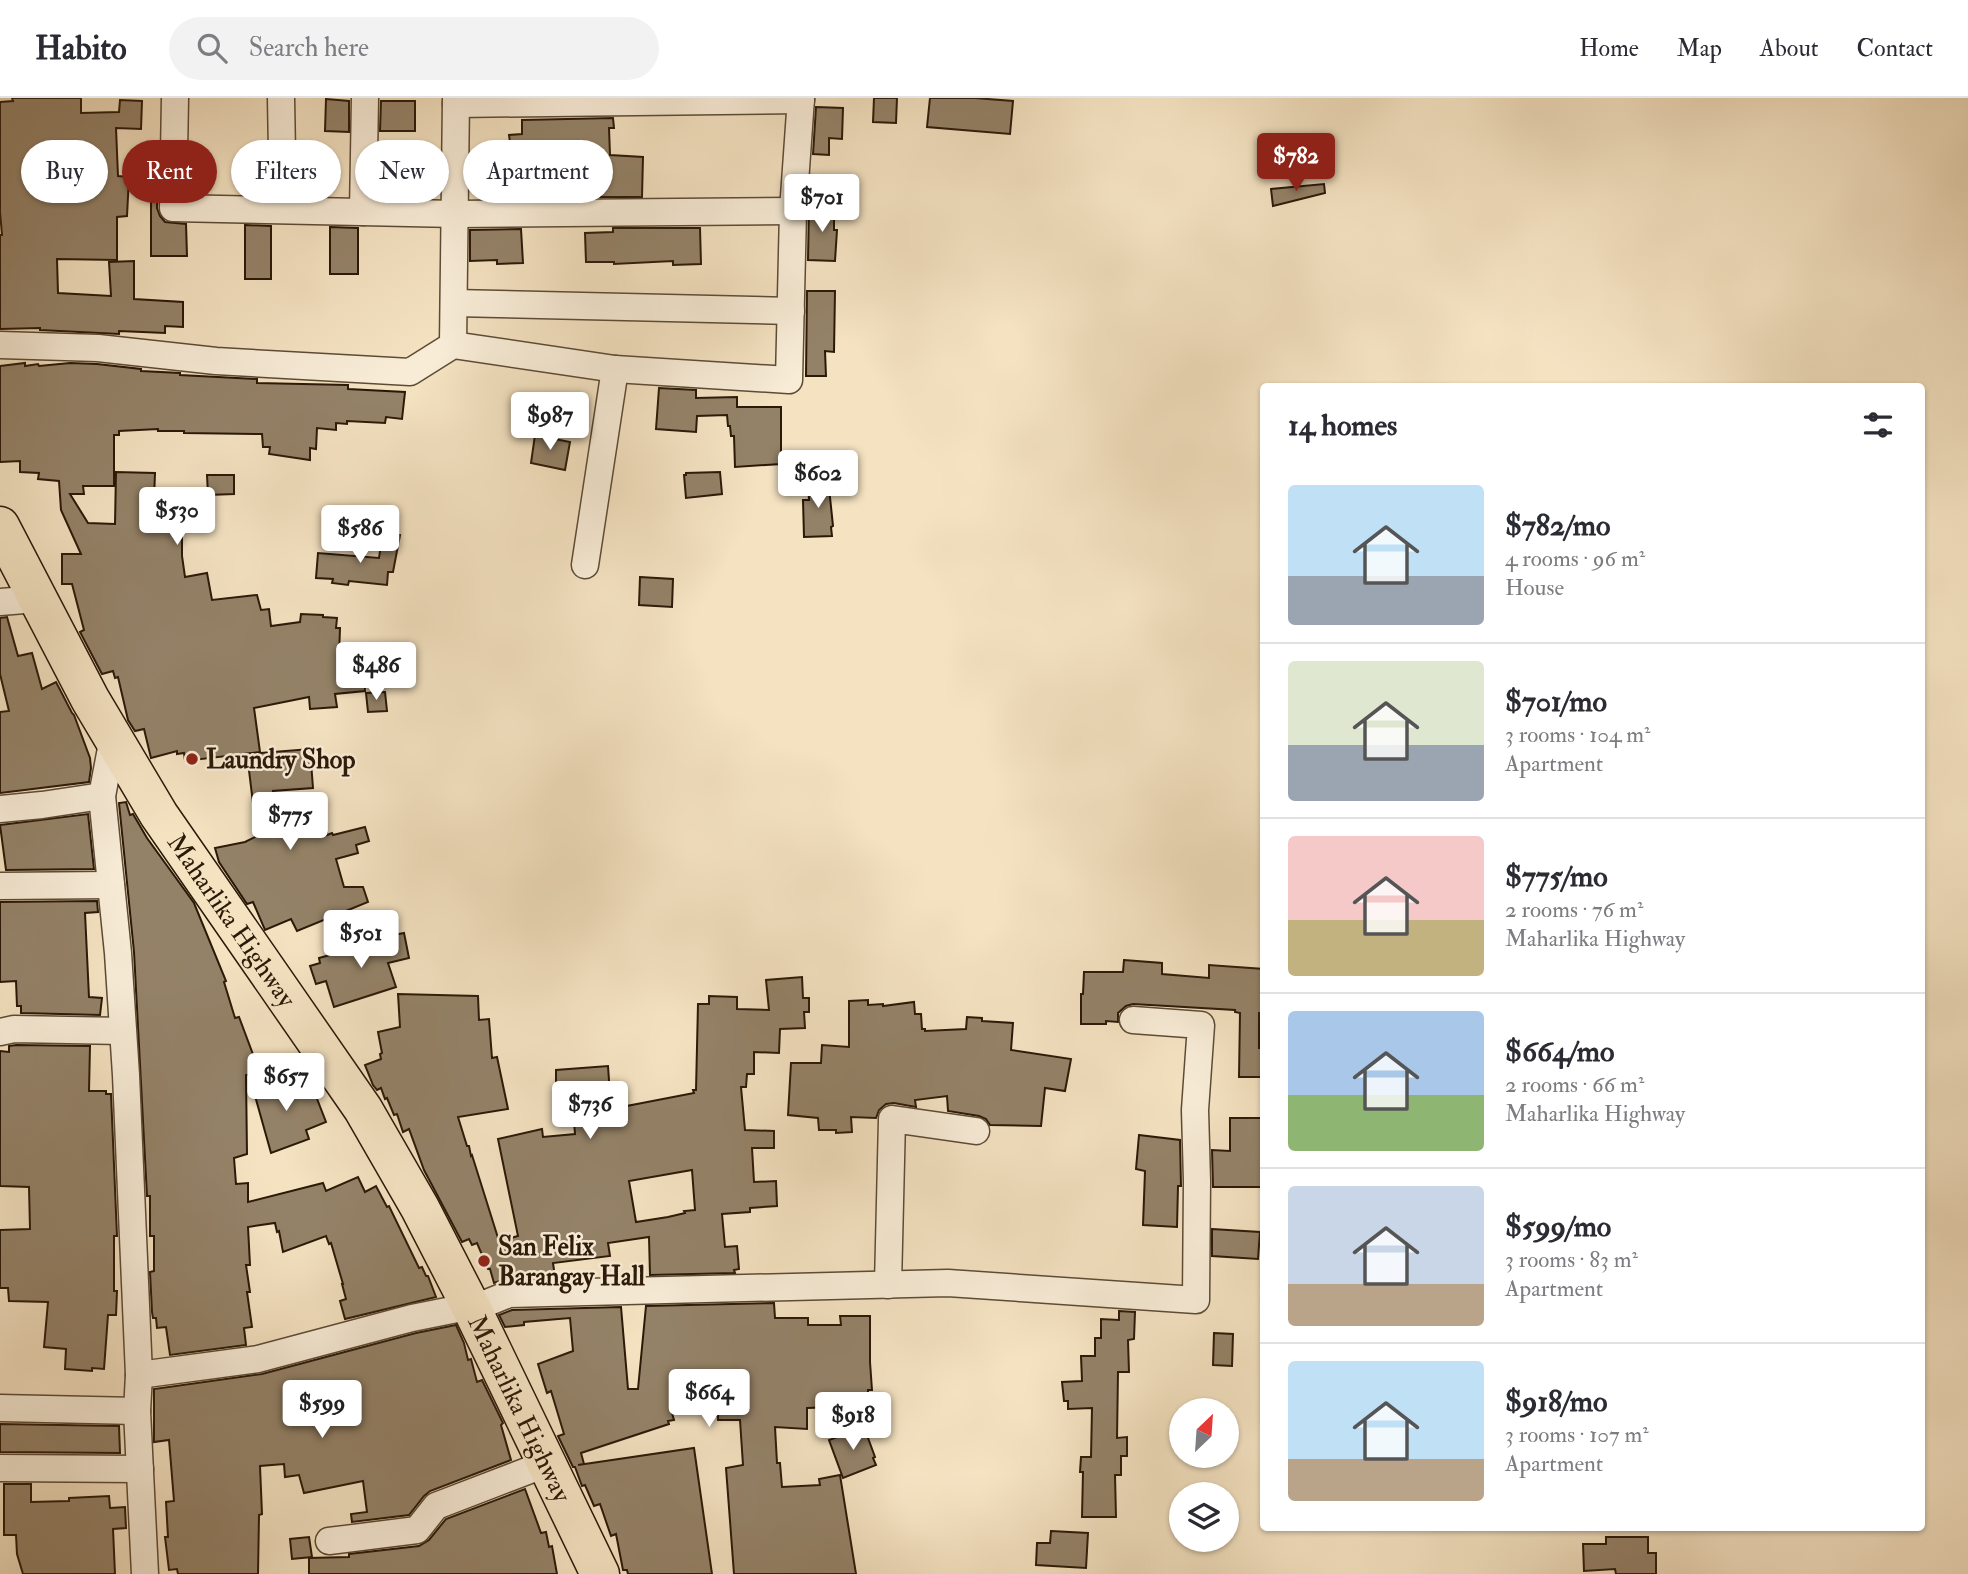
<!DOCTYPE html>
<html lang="en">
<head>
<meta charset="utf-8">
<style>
	:root { --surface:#fff; --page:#f2f2f3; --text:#2b2b33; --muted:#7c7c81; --line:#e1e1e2; --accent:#8f2418 }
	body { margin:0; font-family:"IM FELL Double Pica",serif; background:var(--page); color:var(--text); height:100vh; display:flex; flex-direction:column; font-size:26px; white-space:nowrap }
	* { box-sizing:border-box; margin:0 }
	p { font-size:23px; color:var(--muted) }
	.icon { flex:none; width:38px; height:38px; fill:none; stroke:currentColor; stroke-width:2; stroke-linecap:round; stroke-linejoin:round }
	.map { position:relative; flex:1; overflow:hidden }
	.sheet { position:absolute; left:1260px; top:285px; width:665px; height:1148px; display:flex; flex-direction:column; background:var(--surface); border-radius:7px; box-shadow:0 2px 5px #0004 }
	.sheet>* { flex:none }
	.guide { position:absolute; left:21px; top:42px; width:665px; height:63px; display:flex; gap:14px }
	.needle { width:46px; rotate:25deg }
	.tools { position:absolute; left:1169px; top:1300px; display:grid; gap:14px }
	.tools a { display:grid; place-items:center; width:70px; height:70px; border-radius:50%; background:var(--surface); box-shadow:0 2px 5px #0004; font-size:35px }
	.price { position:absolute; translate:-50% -60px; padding:0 16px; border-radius:7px; background:#fff; color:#222; font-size:23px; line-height:46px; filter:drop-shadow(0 2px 4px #0008) }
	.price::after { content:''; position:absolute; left:50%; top:42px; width:21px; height:16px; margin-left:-10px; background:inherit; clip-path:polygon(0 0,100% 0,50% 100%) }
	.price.selected { background:var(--accent); color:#fff }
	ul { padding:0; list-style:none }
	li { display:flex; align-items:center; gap:21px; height:175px; padding:0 28px }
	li+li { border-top:2px solid var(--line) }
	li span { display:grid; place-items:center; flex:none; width:196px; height:140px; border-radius:7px; color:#555 }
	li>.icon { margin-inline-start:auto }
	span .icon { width:84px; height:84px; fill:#fffc; stroke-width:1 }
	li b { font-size:30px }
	h2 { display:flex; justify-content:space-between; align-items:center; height:84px; padding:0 28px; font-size:30px }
	.tag { padding:0 24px; border-radius:32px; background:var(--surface); box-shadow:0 2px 5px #0004; font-size:24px; line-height:63px }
	.tag.selected { background:var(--accent); color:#fff }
	header { display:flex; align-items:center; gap:42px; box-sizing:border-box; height:98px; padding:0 35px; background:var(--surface); border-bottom:2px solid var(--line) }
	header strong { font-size:33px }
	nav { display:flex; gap:38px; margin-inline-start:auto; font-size:24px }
	.search { width:490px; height:63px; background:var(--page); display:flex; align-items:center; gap:18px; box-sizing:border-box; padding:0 24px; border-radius:38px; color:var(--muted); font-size:26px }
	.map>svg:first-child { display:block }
	.building { fill:#948268; stroke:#2b1908; stroke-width:2; fill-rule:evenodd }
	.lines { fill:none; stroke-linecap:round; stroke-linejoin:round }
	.minor-casing { stroke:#5d4b36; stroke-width:29 }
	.highway-casing { stroke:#2b1908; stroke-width:41 }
	.minor { stroke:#f8ecd7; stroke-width:26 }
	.highway { stroke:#f4e2c1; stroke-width:38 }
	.poi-dot { fill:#8f2418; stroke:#f8ecd7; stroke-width:2.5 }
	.labels { text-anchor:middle; stroke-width:5; stroke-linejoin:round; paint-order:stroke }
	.poi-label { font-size:26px; font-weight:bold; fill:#2b1908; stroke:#f8ecd7; text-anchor:start }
	.street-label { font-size:26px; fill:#2b1908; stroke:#f8ecd7 }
</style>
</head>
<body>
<header>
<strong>Habito</strong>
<div class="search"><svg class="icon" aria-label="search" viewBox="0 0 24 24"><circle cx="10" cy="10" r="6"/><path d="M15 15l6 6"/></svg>Search here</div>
<nav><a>Home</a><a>Map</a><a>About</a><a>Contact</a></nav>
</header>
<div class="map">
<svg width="1968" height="1476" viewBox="0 0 1968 1476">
	<rect width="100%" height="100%" fill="#f4e2c1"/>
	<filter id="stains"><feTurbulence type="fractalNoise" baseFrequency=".00286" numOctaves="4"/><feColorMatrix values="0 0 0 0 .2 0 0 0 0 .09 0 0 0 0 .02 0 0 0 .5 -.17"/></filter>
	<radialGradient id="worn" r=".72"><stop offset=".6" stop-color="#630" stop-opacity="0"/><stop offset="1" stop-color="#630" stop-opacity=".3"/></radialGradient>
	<g class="building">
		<path d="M12 0H81V15L119 14 120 2 142 3 141 31 116 30 118 78 129 79 127 118 117 119V162L57 161 58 195 111 198 109 164 134 163V201L183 204V229L165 228V235L119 233V236L40 232V230L0 231V137H2L0 114V4L13 3Z"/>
		<path d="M874 0H897L896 25 873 24Z"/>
		<path d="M930 0H975L1013 3 1010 36 927 29Z"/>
		<path d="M326 1 349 3V34L325 33Z"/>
		<path d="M381 3H415V33H380Z"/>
		<path d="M816 9 843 10 842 41 829 40V57L813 56Z"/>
		<path d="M613 20 614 30H609L610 57 643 59 642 99H584V60H555V53L511 52 509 37 522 36V22Z"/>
		<rect x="495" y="62" width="29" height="38"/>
		<path d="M151 80H158L157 110 160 118 165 124 186 126 187 158H151Z"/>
		<path d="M1324 86 1325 95 1273 108 1271 91Z"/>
		<path d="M809 109H834V132H837L835 163 808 162Z"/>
		<path d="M245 127 271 128V181H245Z"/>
		<path d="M330 129 358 130V176H330Z"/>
		<path d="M613 130H700L701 166 673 167V163L614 166V164H586L585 135 613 134Z"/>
		<path d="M521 131 523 165 497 166V162L470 163V132Z"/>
		<path d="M807 193H835L834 254 825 253 826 278H806Z"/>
		<path d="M25 265V268L38 266 39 268 70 265 97 266 141 271V273L180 275V277L257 281V285L348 287V291L405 294 402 321 386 319 385 325 347 323V326L336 325V332L317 330 316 351 310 350V362L269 356 270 349H263L262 336 184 335V333H158V331L119 333V337H114V388H83L84 396H70L88 425 115 426 116 374 155 375 154 401H165L166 431H182V458L185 479 207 475 212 502 257 497 261 512 269 511 271 528 300 524 301 516 323 517V519L337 520 336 530H340L339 559 357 558 358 571 364 570 365 593 335 596 337 609 310 611 309 599 254 610 260 654 185 663 184 655 177 656V653L151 660 144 631 135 633 128 622 118 579 115 580 113 573 102 576 80 534 84 532 72 486H62V456H81L61 412 59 383 38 381 39 375 20 374V363L0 364V268Z"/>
		<path d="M659 290 696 292V300L737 299V309H781V366L735 369 734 338H731L730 328H728L727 317 697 318 696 334 656 331Z"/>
		<path d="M535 337 570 344 565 372 531 365Z"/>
		<path d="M720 374 722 396 686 400 684 377H686V375Z"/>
		<path d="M207 377H234V396L208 397Z"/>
		<path d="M828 380 833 428 831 429 832 438 804 439 803 402H809L808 381Z"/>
		<path d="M383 434 400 437 393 474H388L387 487 349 483 348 487 332 485 333 481 316 480 318 455 379 460Z"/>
		<path d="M640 479 673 481 672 509 639 507Z"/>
		<path d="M7 519 18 558 32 555 42 591 56 584 72 615 74 617 90 660 91 670 89 684 0 695V614L9 613 0 576V520Z"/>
		<path d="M385 594 387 613 368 614 366 595Z"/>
		<path d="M310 651 313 690 273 693 278 732 325 724 327 737 332 735 333 737 365 729 369 743 356 747 358 755 336 761 344 789H363L368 804 297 833 291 821 265 832 253 804 247 806 219 764 215 750 245 744 257 738 247 656Z"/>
		<path d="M126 704 130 717 133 716 147 740 194 805 226 883 224 884 235 920 239 919 260 975 246 977 247 1056 234 1060 236 1086 248 1085V1104L323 1085 326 1093 358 1079 365 1094 376 1088 387 1109 389 1108 419 1170 422 1169 426 1178H428L436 1199 345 1221 340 1203 346 1201 342 1186H343L331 1145 329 1146 326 1138 283 1154 279 1133 277 1134 275 1125 248 1129 250 1167H246L250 1194H247L252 1229 244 1230 246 1247 170 1257 166 1229 157 1230 156 1220H153L152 1214 150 1174 154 1173V1138H150V1098H147L134 854 119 705Z"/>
		<path d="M88 716 94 771 6 772 0 727Z"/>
		<path d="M97 803 98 814 85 815 89 899 102 900 100 917 21 915V908H17L16 883 0 884V804Z"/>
		<path d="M404 835 409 860 388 865 396 889 334 909 326 883 316 886 310 868 320 865 319 860 385 842 384 839Z"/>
		<path d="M1124 862 1162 865V876L1209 880V867L1264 871V914L1259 915V950H1264V979H1239L1240 915 1235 914V912L1133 906 1126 908 1118 915V924L1106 923V926H1081V896H1083L1084 874H1123Z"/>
		<path d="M802 879 803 900H809V914H804L805 930 780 931 779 955 754 954V976H747L746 989H741L745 1032 774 1033V1050H752L754 1084 776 1083 777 1108 750 1110V1114L722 1116 725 1149 737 1148 739 1171 734 1172 735 1175 650 1177 649 1139 608 1145 610 1158 553 1165 555 1179 509 1180 494 1185 490 1171H488L477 1145 472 1147 469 1141 462 1144 424 1072 409 1031 403 1034 397 1016 394 1017 387 1000 385 1001 381 990 377 992 373 987 365 967 381 961 380 956 382 955 378 934 400 929 398 896 478 898 479 922 489 921 492 960 497 959 508 1011 458 1019 467 1048H469L471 1058 472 1057 499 1143 518 1138 498 1041 542 1031 543 1039 575 1036 574 1024 580 1022 576 1000 556 1004V972L608 968 611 1011 694 995 693 992H696L698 906H709V898L737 899V911L769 912 766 882ZM692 1072 695 1112 684 1113 685 1115 668 1119 636 1124 629 1083Z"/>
		<path d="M868 902V907L883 906V908L914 904 915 916H921L922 931H925V933L966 931 967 919 982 920V923L1013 925 1011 952 1071 961 1065 993 1045 990 1041 1028 990 1027 986 1021 979 1018 948 1013 947 998 915 1002 916 1009 894 1005 886 1006 879 1012 876 1020 851 1019 852 1034 836 1035V1032H819L818 1020 788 1017 791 965H821L822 947 849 949V903Z"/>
		<path d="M16 947 90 948 89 993H106V996H111L117 1138H114V1193H117L116 1217H108L104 1271 92 1270V1273L65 1271 66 1251 44 1249 48 1204 9 1203 8 1190H0V1132L30 1131 29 1089 0 1088V953L9 954V948Z"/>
		<path d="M268 973 277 999 312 988 326 1024 306 1032 309 1041 271 1055 250 980Z"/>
		<path d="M1230 1020H1264V1089H1213L1212 1052 1230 1053Z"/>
		<path d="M1139 1037 1180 1042 1181 1088H1178L1177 1129 1143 1127 1145 1073 1136 1071Z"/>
		<path d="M1212 1131 1260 1134 1258 1161 1212 1158Z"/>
		<path d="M774 1205 775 1220H808V1227H841L840 1218H870V1264L872 1292H868V1308L807 1310V1331L775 1329 777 1365H780L782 1389 820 1387 819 1381 840 1377 856 1476H734L726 1370 743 1367 740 1322H718V1318L708 1317 709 1311 670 1308 674 1322 668 1323 669 1326 581 1355 584 1366 578 1367 694 1350 712 1476H628L627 1472H623L616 1436 611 1438 600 1406 594 1408 585 1387 582 1388 575 1369H573L558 1338 564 1336 551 1293 547 1295 538 1266 573 1253 570 1220 524 1224V1227L505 1229 499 1217 512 1212 621 1209 628 1291H638L646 1208Z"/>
		<path d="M1119 1213 1135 1214 1134 1241 1128 1242 1129 1274H1118L1117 1340 1127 1339V1358H1121V1377H1115L1116 1419H1082L1083 1374H1080L1081 1359H1091L1092 1310 1068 1311V1303H1064L1062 1284 1082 1283 1081 1258H1095V1240H1101V1221L1119 1222Z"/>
		<path d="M456 1227 464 1245 468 1262 471 1261 477 1284 482 1282 503 1325 501 1327 511 1362 430 1393 424 1398 409 1417 352 1424 351 1416 367 1414 363 1383 304 1395 299 1377 285 1379 284 1366 260 1368 262 1416 259 1417 258 1476H178L177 1471 169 1472 165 1439H168L166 1404 174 1403 169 1342 154 1344V1291L262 1276 416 1235Z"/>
		<path d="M1214 1235 1233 1236 1232 1268 1213 1267Z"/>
		<path d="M0 1326 119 1328 120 1355 0 1354Z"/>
		<path d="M864 1329 875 1359 873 1360 876 1367 843 1380 829 1342Z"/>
		<path d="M4 1386H31V1404L69 1403V1400L109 1398 110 1410 125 1409 126 1430 113 1431 115 1476H23L17 1456 16 1437H4Z"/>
		<path d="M525 1391 541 1435 546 1434 549 1449 552 1448 557 1476H309V1460L349 1459V1456L419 1448 429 1442 446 1421Z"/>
		<path d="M1051 1433 1088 1435 1086 1470 1036 1467 1037 1445H1050Z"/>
		<path d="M309 1439 312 1459 292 1461 290 1441Z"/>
		<path d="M1606 1439H1648V1455H1656V1476H1616L1615 1471 1584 1473 1583 1446H1606Z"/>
	</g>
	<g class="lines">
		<defs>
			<g id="minor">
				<path d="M175 0 173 110 456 116 793 113"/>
				<path d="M281 0 283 111"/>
				<path d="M456 6 801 2"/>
				<path d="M363 114 365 0"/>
				<path d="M454 205 791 213"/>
				<path d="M0 247 98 250 216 263 410 274 453 247 615 271 789 282 793 113 801 0"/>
				<path d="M453 247 456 0"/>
				<path d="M585 467 615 271"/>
				<path d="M0 504 37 501"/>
				<path d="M113 640 102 698 118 855 126 977 139 1277 137 1313 145 1476"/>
				<path d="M0 711 42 707 102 698"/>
				<path d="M0 788 111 787"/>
				<path d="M0 934 14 931 123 933"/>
				<path d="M888 1187 892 1021 976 1033"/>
				<path d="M139 1277 258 1261 412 1220 457 1211H472L509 1196 948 1185 1196 1202 1197 1083 1195 1012 1201 927 1133 922"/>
				<path d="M0 1310 137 1313"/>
				<path d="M0 1370 140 1371"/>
				<path d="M329 1443 417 1432 436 1408 548 1365"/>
			</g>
			<g id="highway">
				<path id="s1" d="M0 428 90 601 159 717 363 1011 420 1110 472 1211 600 1476"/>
			</g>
		</defs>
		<use href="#minor" class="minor-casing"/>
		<use href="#highway" class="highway-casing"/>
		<use href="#minor" class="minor"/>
		<use href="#highway" class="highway"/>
	</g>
	<g class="poi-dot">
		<circle cx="192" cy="661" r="7"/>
		<circle cx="484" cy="1163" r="7"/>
	</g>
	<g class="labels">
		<g class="poi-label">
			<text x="206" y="670">Laundry Shop</text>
			<text x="498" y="1157">San Felix<tspan x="498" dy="30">Barangay Hall</tspan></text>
		</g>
		<g class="street-label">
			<text dy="9" stroke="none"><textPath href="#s1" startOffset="458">Maharlika Highway</textPath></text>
			<text dy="9" stroke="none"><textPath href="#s1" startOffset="1026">Maharlika Highway</textPath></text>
		</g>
	</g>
	<rect width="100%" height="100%" filter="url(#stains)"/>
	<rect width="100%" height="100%" fill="url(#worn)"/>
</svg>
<div class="tools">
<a><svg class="needle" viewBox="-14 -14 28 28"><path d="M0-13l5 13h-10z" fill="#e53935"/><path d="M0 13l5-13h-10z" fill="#7c7c81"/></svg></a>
<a><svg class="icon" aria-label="layers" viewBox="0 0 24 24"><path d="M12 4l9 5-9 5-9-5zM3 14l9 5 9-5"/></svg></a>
</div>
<b class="price selected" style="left:1296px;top:95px">$782</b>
<b class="price" style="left:822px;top:136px">$701</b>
<b class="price" style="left:550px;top:354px">$987</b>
<b class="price" style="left:818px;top:412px">$602</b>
<b class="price" style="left:177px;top:449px">$530</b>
<b class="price" style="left:360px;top:467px">$586</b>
<b class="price" style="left:376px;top:604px">$486</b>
<b class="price" style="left:290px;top:754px">$775</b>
<b class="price" style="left:361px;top:872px">$501</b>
<b class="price" style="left:286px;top:1015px">$657</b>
<b class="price" style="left:590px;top:1043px">$736</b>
<b class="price" style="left:709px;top:1331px">$664</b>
<b class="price" style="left:322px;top:1342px">$599</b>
<b class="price" style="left:853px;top:1354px">$918</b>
<div class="guide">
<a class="tag">Buy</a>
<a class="tag selected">Rent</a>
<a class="tag">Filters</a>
<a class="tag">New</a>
<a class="tag">Apartment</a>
</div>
<section class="sheet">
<h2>14 homes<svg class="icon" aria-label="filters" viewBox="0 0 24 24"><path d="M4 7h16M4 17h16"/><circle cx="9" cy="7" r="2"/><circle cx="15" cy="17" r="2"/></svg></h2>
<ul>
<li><span style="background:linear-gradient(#bfe0f5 65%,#9aa5b1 0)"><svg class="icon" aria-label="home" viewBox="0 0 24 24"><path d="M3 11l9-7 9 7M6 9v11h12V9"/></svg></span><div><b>$782/mo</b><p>4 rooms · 96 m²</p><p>House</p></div></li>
<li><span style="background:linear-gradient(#dfe7d0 60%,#9aa5b1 0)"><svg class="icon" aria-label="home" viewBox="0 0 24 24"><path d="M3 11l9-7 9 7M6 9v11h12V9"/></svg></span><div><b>$701/mo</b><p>3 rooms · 104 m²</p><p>Apartment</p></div></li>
<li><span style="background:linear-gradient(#f6c9c9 60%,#c2b280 0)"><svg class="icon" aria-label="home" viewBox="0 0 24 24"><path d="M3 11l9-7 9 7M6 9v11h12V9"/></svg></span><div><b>$775/mo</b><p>2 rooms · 76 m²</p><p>Maharlika Highway</p></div></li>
<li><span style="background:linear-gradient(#a9c7e8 60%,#8fb573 0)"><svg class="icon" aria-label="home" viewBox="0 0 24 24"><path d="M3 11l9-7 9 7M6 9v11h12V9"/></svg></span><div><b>$664/mo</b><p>2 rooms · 66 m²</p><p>Maharlika Highway</p></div></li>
<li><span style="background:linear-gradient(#c9d6e8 70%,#b9a48a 0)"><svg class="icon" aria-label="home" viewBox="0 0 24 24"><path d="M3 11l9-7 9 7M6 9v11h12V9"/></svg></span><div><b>$599/mo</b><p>3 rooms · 83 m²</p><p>Apartment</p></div></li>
<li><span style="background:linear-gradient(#bfe0f5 70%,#b9a48a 0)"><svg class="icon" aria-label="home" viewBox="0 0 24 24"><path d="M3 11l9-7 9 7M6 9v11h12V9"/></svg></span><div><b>$918/mo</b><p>3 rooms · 107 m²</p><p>Apartment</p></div></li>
</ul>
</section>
</div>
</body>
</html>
